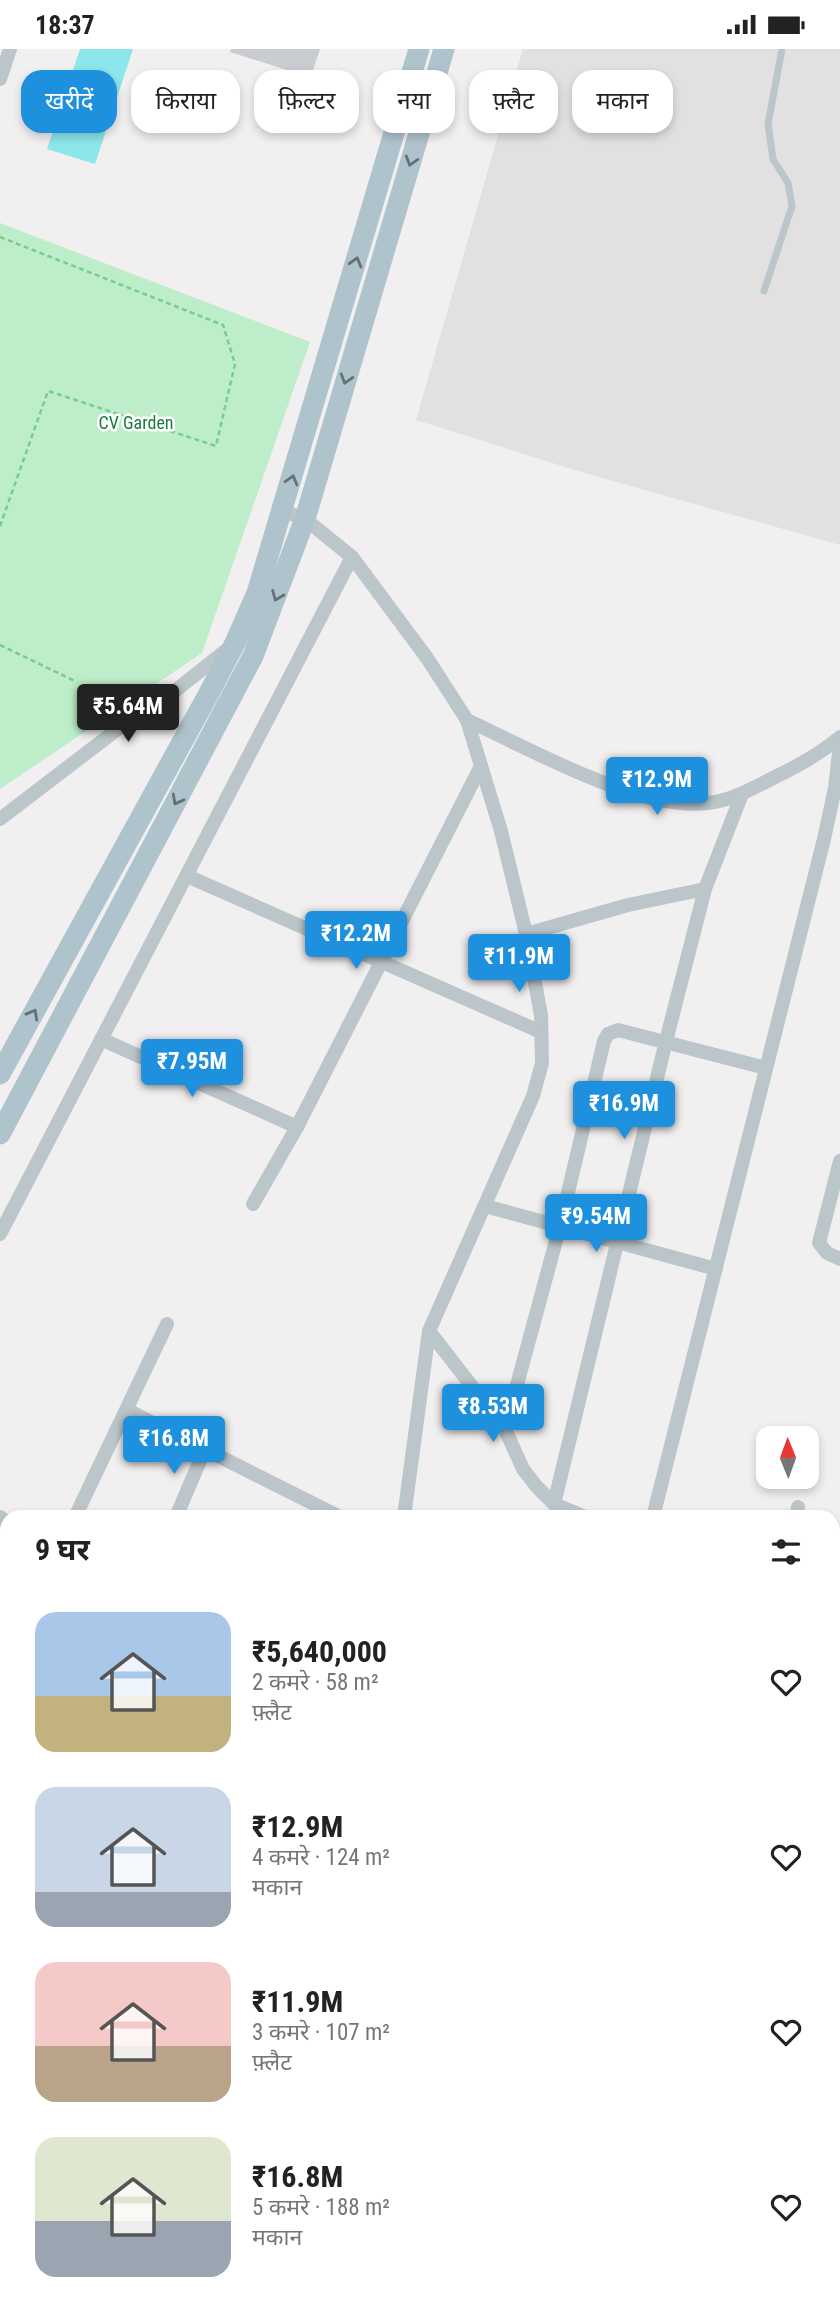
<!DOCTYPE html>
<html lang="hi">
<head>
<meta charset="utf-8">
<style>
	:root { --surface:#fff; --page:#f6f6f6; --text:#222; --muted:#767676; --accent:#1d91dd }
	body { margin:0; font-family:"Roboto Condensed","Noto Sans Devanagari",sans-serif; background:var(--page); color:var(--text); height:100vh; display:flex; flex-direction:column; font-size:26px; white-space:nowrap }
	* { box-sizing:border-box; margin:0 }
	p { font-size:23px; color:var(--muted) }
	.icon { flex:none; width:38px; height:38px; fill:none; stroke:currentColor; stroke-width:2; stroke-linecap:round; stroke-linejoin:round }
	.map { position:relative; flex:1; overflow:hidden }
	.sheet { position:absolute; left:0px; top:1461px; width:840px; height:800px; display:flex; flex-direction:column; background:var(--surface); border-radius:21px 21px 0 0; box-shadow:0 4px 10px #0003 }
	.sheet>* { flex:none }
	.hud { position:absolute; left:21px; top:21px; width:798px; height:63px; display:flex; gap:14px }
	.needle { width:46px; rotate:359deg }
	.buttons { position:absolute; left:756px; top:1377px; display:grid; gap:14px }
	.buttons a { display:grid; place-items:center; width:63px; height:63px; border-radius:14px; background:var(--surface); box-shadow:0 4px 10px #0003; font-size:35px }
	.price { position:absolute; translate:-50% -60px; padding:0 16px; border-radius:7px; background:var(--accent); color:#fff; font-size:23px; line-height:46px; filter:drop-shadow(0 2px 4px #0008) }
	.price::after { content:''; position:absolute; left:50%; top:42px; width:21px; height:16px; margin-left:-10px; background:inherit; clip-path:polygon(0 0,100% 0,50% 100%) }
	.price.selected { background:#222; color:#fff }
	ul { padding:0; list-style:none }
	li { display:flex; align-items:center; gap:21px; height:175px; padding:0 35px }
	li span { display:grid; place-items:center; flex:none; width:196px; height:140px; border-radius:21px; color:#555 }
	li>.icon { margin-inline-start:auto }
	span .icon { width:84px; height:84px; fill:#fffc; stroke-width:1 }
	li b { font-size:30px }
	h2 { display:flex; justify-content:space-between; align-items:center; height:84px; padding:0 35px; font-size:30px }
	.tag { padding:0 24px; border-radius:21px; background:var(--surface); box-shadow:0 4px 10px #0003; font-size:24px; line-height:63px }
	.tag.selected { background:var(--accent); color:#fff }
	.status { display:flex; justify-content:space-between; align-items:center; height:49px; padding:0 35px; background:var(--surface); direction:ltr }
	.status svg { height:19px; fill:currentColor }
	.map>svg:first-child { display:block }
	.education { fill:#e2e0e1 }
	.green { fill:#beeec9 }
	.water { fill:#8ce6ea }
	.building { fill:#c9cdd1 }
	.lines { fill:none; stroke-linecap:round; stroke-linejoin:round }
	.path { stroke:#77cb93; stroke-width:2.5; stroke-dasharray:5 3.5; stroke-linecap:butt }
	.service { stroke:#bbc6cb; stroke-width:7 }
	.minor { stroke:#bbc6cb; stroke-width:14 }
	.primary { stroke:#afc3cd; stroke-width:21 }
	.oneway { stroke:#617178 }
	.labels { text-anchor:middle; stroke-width:5; stroke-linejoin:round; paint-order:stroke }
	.park-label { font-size:18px; fill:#197c3a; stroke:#fff }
</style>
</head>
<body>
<div class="status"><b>18:37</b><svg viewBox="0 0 49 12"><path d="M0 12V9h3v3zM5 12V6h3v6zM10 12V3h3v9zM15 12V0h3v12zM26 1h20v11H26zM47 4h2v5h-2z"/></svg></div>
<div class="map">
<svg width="840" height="2260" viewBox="0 0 840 2260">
	<rect width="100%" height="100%" fill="#f1efef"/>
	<path class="education" d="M523 0H840V496L581 423 416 371Z"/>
	<path class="green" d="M0 174 310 293 202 604 0 740Z"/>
	<path class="water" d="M80 0H133L95 115 47 100Z"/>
	<path class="building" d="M231 0H320L308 36 290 30 293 23 230 3Z"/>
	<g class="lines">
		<g class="path">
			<path d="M0 188 223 276 235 315 216 397 48 342 0 477"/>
			<path d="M0 596 77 633"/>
		</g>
		<path class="service" d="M764 242 792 157 788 134 773 110 768 75 782 0"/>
		<g class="minor">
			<path d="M0 30 10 0"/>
			<path d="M283 462 305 470 352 508 427 609 467 671 501 782 526 885 541 966 542 1014 533 1047 429 1282 404 1468"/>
			<path d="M467 671C530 700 639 762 707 754 732 752 755 738 777 727 800 716 821 704 840 688"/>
			<path d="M0 770 119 679 171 645 229 599"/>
			<path d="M187 827 541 983"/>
			<path d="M526 885 628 856 705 840"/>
			<path d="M101 990 297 1078"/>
			<path d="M840 1112 819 1194 827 1204 840 1210"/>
			<path d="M253 1155 297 1078 481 717"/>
			<path d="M485 1157 716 1220"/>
			<path d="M0 1185 352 508"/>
			<path d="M429 1282 505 1380 523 1420 537 1438 554 1455 585 1468"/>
			<path d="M127 1361 340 1468"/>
			<path d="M505 1380 560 1177 604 992 608 985 618 981 766 1019"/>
			<path d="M554 1455 666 992 705 840 742 745"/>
			<path d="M0 1468 7 1473"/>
			<path d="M75 1468 167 1275"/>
			<path d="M176 1468 205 1400"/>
			<path d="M653 1468 824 790 835 739 840 695"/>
			<path d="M796 1468 798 1458"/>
			<path d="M833 1536 840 1538"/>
			<path d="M0 1612 7 1617"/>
			<path d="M0 1738 5 1734"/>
			<path d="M0 1842 7 1836"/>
			<path d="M833 1873 840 1875"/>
			<path d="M0 1942 7 1951"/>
			<path d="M833 2018 840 1993"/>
			<path d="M833 2069 840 2065"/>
			<path d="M0 2078 7 2073"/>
			<path d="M833 2146 840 2147"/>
			<path d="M433 2260 435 2254"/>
			<path d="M522 2260V2254"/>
		</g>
		<g class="primary">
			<path d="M0 1025 208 646 235 594 257 544 419 0"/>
			<path d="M0 1085 253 607 305 470 444 0"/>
		</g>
	</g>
	<defs><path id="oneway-chevron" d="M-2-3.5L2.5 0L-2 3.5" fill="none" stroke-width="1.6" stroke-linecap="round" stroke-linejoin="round" transform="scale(1.75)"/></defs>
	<g class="oneway">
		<use href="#oneway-chevron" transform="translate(411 112) rotate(107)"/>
		<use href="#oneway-chevron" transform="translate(356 213) rotate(-74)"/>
		<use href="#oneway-chevron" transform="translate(346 330) rotate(107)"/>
		<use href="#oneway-chevron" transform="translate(292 431) rotate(-74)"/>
		<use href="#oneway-chevron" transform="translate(277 547) rotate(112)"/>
		<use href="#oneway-chevron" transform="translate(177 751) rotate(118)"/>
		<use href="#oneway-chevron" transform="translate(33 965) rotate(-61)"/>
	</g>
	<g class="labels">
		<g class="park-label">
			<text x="136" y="380">CV Garden</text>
		</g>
	</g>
</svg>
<div class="buttons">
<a><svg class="needle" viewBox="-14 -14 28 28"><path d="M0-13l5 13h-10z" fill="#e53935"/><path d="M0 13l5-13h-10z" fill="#767676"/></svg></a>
</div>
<b class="price selected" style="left:128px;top:695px">₹5.64M</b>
<b class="price" style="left:657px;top:768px">₹12.9M</b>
<b class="price" style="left:356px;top:922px">₹12.2M</b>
<b class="price" style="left:519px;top:945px">₹11.9M</b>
<b class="price" style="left:192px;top:1050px">₹7.95M</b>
<b class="price" style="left:624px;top:1092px">₹16.9M</b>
<b class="price" style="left:596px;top:1205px">₹9.54M</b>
<b class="price" style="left:493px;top:1395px">₹8.53M</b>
<b class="price" style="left:174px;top:1427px">₹16.8M</b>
<div class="hud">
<a class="tag selected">खरीदें</a>
<a class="tag">किराया</a>
<a class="tag">फ़िल्टर</a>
<a class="tag">नया</a>
<a class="tag">फ़्लैट</a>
<a class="tag">मकान</a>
</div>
<section class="sheet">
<h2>9 घर<svg class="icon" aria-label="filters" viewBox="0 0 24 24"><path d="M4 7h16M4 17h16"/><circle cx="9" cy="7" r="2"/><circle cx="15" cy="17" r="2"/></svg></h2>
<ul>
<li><span style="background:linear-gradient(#a9c7e8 60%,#c2b280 0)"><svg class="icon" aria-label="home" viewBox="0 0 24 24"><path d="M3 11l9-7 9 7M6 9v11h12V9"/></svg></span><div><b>₹5,640,000</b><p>2 कमरे · 58 m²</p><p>फ़्लैट</p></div><svg class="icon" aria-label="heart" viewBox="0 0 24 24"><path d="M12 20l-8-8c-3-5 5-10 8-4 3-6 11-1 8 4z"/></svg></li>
<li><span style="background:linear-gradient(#c9d6e8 75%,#9aa5b1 0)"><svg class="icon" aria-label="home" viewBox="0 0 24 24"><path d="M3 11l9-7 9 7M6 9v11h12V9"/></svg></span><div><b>₹12.9M</b><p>4 कमरे · 124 m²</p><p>मकान</p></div><svg class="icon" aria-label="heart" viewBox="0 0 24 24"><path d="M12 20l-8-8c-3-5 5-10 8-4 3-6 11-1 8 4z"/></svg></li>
<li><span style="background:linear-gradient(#f6c9c9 60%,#b9a48a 0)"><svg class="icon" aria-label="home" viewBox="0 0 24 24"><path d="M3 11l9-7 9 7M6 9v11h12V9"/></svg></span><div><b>₹11.9M</b><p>3 कमरे · 107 m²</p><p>फ़्लैट</p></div><svg class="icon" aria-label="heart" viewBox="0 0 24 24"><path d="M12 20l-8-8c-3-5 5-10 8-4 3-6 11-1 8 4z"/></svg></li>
<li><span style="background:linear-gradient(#dfe7d0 60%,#9aa5b1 0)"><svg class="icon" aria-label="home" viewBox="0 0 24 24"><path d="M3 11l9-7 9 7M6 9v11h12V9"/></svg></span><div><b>₹16.8M</b><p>5 कमरे · 188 m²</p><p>मकान</p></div><svg class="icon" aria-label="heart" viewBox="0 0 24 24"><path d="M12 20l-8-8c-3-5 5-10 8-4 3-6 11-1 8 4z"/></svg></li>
</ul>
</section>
</div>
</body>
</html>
